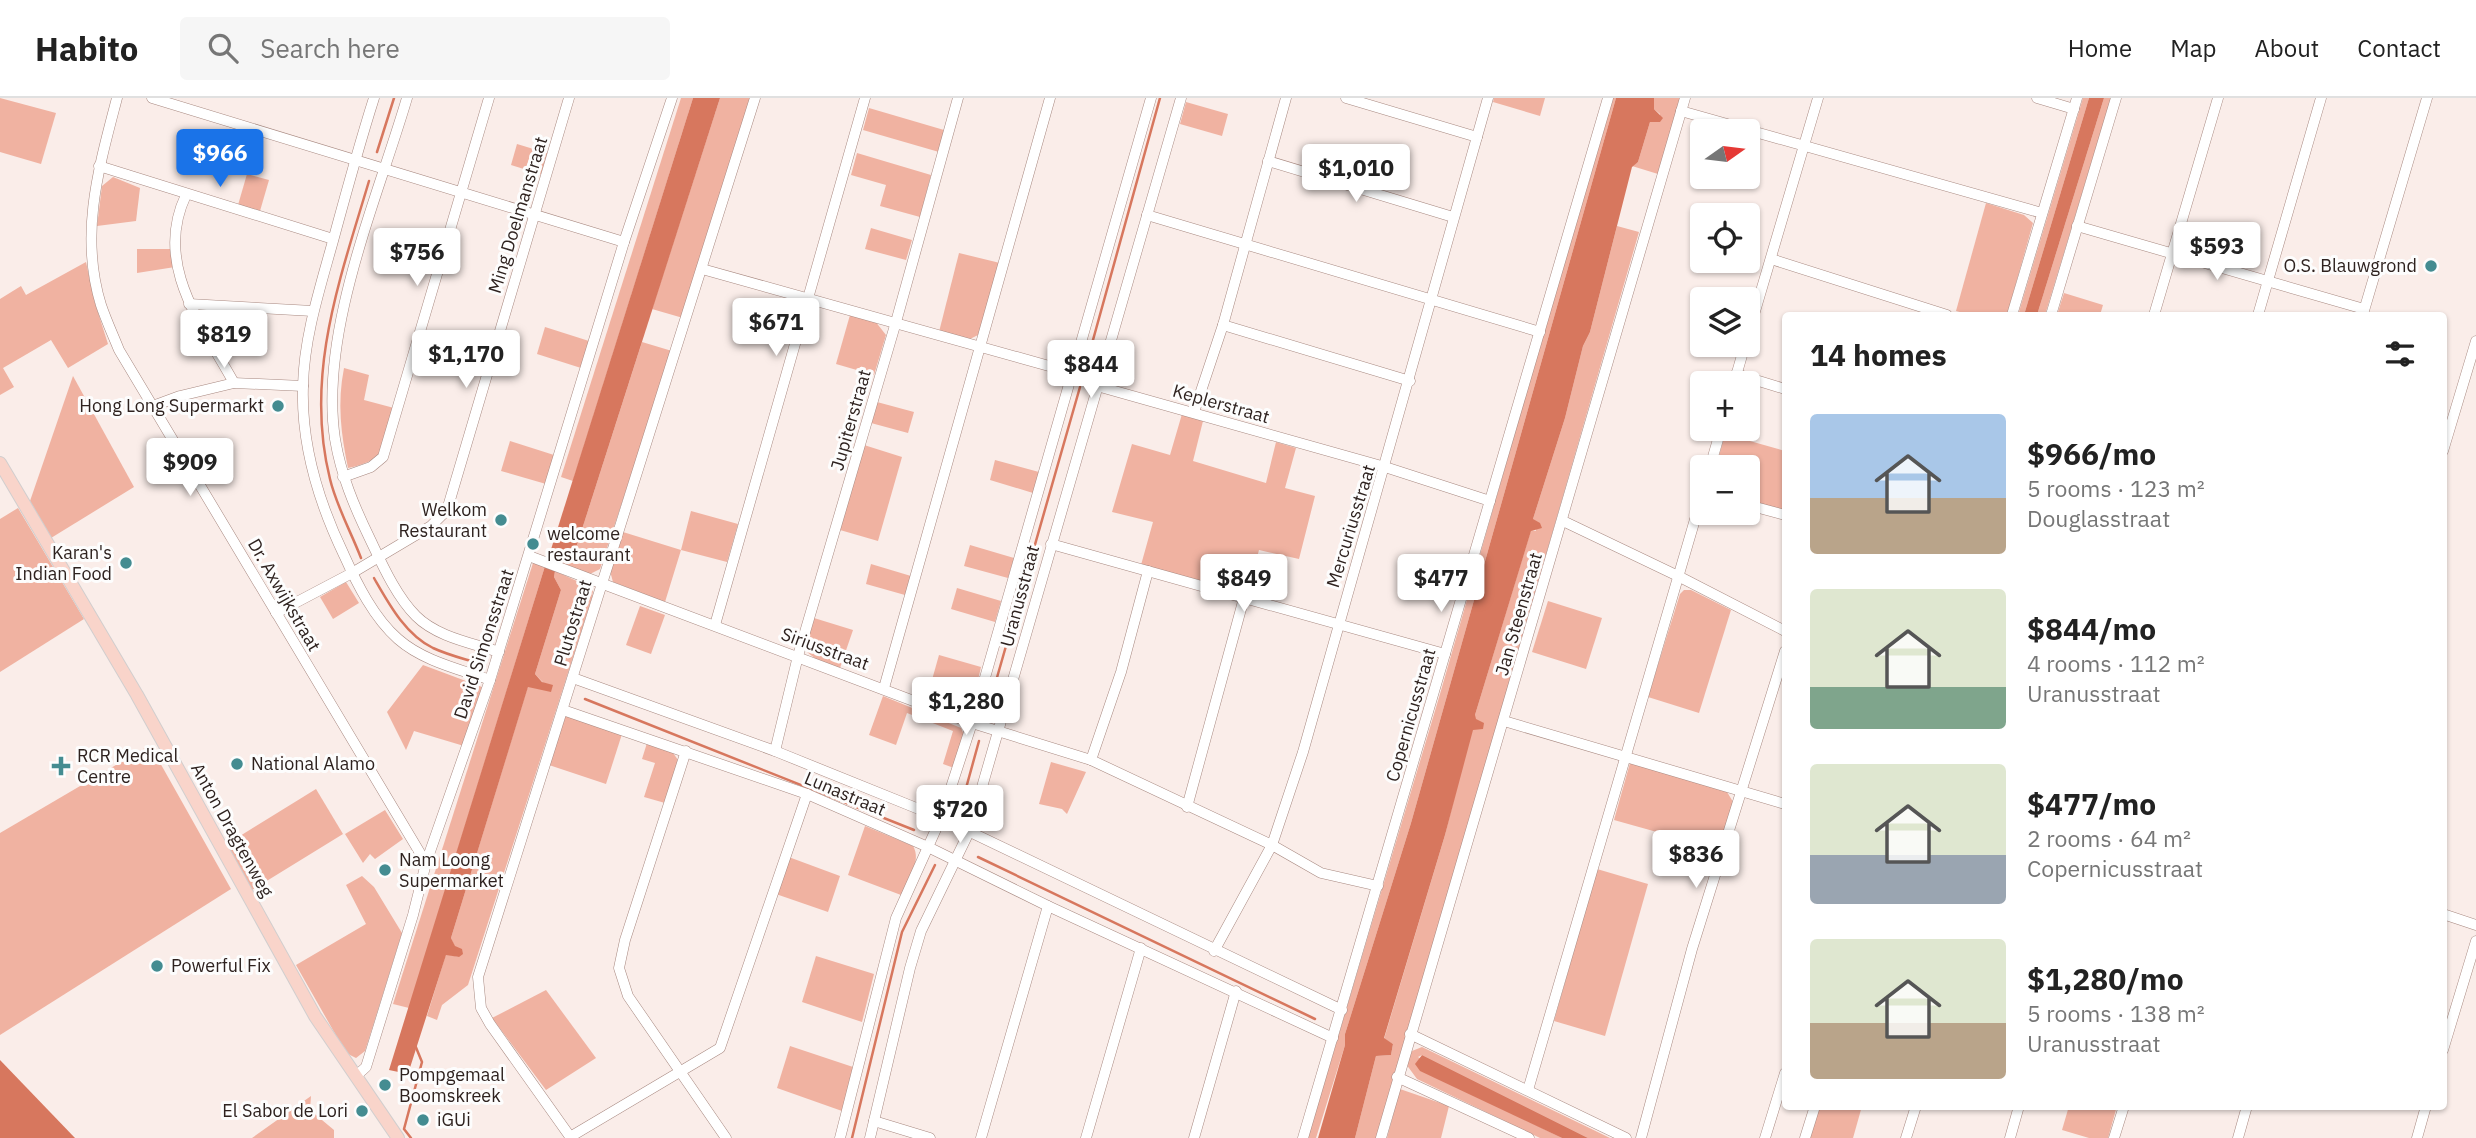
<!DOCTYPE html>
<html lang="en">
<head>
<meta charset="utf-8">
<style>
	:root { --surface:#fff; --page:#f6f6f6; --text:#222; --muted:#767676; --line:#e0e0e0; --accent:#1a73e8 }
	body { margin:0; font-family:"IBM Plex Sans",sans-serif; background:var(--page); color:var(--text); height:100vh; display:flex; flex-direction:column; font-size:26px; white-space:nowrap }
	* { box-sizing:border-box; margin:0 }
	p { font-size:23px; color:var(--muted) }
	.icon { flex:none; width:38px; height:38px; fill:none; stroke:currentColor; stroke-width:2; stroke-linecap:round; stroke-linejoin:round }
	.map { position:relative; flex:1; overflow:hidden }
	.details { position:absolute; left:1782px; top:214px; width:665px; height:798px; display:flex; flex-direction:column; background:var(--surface); border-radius:7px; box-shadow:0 2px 5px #0004 }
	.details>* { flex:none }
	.needle { width:46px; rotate:76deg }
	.fabs { position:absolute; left:1690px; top:21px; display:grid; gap:14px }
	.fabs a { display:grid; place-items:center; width:70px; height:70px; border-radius:7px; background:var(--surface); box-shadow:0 2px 5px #0004; font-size:35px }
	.price { position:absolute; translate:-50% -60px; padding:0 16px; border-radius:7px; background:#fff; color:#222; font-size:23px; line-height:46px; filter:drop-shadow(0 2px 4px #0008) }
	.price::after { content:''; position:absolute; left:50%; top:42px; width:21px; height:16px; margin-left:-10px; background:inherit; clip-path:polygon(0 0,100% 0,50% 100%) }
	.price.on { background:var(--accent); color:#fff }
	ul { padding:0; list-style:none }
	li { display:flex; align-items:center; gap:21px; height:175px; padding:0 28px }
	li span { display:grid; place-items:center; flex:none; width:196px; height:140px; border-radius:7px; color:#555 }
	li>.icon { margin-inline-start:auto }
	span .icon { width:84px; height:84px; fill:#fffc; stroke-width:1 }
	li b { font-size:30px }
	h2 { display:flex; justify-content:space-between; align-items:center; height:84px; padding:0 28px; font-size:30px }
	header { display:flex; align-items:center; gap:42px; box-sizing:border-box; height:98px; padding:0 35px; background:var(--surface); border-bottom:2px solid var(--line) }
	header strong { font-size:33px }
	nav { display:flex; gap:38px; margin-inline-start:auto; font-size:24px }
	.search { width:490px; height:63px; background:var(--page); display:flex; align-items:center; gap:18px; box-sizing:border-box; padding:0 24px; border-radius:7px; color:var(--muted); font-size:26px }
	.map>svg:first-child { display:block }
	.green { fill:#f0b2a1 }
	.water { fill:#d7775e }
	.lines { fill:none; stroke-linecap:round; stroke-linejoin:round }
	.stream { stroke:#d7775e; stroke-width:2.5 }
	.minor-casing { stroke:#a88981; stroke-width:11 }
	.major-casing { stroke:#d1cece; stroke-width:14 }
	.minor { stroke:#fff; stroke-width:10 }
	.major { stroke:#f9d4ca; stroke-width:12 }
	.poi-dot { fill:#448c91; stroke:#fdfdfd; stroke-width:2.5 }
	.labels { text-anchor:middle; stroke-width:6; stroke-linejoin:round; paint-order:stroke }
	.street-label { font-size:18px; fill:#2e221f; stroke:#fdfdfd }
	.poi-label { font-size:18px; fill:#2e221f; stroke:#fdfdfd; text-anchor:start }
</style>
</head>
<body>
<header>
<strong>Habito</strong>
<div class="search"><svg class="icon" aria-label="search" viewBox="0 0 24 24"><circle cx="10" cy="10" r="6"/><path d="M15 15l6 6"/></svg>Search here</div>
<nav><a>Home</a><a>Map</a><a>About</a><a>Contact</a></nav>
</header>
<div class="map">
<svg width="2476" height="1040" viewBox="0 0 2476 1040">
	<rect width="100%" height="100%" fill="#faede9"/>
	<g class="green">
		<path d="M0 0 56 15 41 66 0 54Z"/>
		<path d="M681 0H693L573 383 561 379Z"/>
		<path d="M720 0H751L683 220 652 211Z"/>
		<path d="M1494 0H1545L1540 18 1493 4Z"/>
		<path d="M1611 0H1616L1411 725 1345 936V947L1316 1040H1308L1440 596Z"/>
		<path d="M1654 0H1681L1658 76 1632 68 1638 64 1650 24H1660V16L1654 11Z"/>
		<path d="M2083 0H2089L2024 217H2018Z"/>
		<path d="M2104 0H2111L2045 217H2037Z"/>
		<path d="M1186 4 1228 16 1222 38 1180 26Z"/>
		<path d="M869 10 944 32 939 54 863 32Z"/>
		<path d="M517 46 550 56 543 77 511 67Z"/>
		<path d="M857 55 931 77 920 119 880 108 886 87 851 77Z"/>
		<path d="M247 76 269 82 260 113 238 107Z"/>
		<path d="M113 79 140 90 136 123 97 128 102 88Z"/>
		<path d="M1986 105 2024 117 2033 125 2007 217H1971L1956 213Z"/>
		<path d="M1617 128 1639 134 1378 1040H1355L1376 958 1391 957 1393 946 1384 941 1445 737 1475 617 1531 432 1536 433 1533 421 1565 320 1583 248 1590 234Z"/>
		<path d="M871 130 912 142 906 162 865 151Z"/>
		<path d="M404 148 439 157 434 177 399 168Z"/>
		<path d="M137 151H173L175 169 137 175Z"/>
		<path d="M959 155 1000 165 980 236 968 242 939 234Z"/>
		<path d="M86 164 95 205 108 246 68 270 51 242 3 270 14 289 0 297V201L21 188 26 197Z"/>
		<path d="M2064 195 2103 207 2100 217H2057Z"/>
		<path d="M850 217 875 223 886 237 874 277 836 266Z"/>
		<path d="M545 229 589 243 581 270 537 256Z"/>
		<path d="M642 244 672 253 600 471 590 476 559 465 577 447Z"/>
		<path d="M344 270 369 277 364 302 394 310C384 346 389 362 348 370 341 336 337 305 344 270Z"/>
		<path d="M73 278 134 389 51 440 30 403Z"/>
		<path d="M877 304 914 314 908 335 871 325Z"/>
		<path d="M1182 316 1203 323 1193 363 1266 385 1276 344 1296 350 1285 390 1315 398 1299 461 1259 452 1247 497 1141 467 1153 424 1112 414 1132 346 1170 357Z"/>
		<path d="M1725 336 1785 353V412L1748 402V369H1716Z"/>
		<path d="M510 343 554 357 546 386 501 373Z"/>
		<path d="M864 347 902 359 878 443 840 432Z"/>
		<path d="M995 362 1039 374 1033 395 990 382Z"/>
		<path d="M18 410 84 521 0 574V421Z"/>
		<path d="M691 413 738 426 727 464 681 452 665 504 613 484 610 473 623 434 681 452Z"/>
		<path d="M970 447 1014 460 1008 480 964 468Z"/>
		<path d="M533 465 545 468 409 910 393 906Z"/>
		<path d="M871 466 911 478 905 497 866 486Z"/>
		<path d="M555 473 590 489 593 493 592 500 468 887 442 907 437 922 427 918 446 856 459 859 451 840 528 588 551 593 535 576 561 492 554 479Z"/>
		<path d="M346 484 359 505 333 521 320 499Z"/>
		<path d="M957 490 1001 503 995 524 951 511Z"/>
		<path d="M1684 492H1691L1731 512 1699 615 1648 599 1680 496Z"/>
		<path d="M1548 503 1602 520 1586 571 1532 554Z"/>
		<path d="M640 508 665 517 651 556 626 547Z"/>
		<path d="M814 520 853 532 840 570 817 562 807 554 806 547Z"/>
		<path d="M939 557 981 569 972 608 965 616 926 603Z"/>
		<path d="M423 567 482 589 464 648 414 633 406 652 387 614Z"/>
		<path d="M883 598 961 630 964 637 954 670 943 666 953 633 907 615 896 647 869 637Z"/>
		<path d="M566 617 622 636 606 686 549 667Z"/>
		<path d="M647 645 671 652 678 662 665 705 644 699 655 665 642 661Z"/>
		<path d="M150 647 231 791 0 937V735Z"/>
		<path d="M1051 664 1086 674 1067 716 1062 711 1039 706Z"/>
		<path d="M1630 665 1727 694 1735 707 1721 752 1614 722Z"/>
		<path d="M316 691 343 736 252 792 227 746Z"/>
		<path d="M385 712 403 741 375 761 370 756 363 765 345 736Z"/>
		<path d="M865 728 913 748C922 763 908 782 901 797L848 777Z"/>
		<path d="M786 758 840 778 828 814 773 795Z"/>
		<path d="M1597 771 1648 786 1605 938 1554 923Z"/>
		<path d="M362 778 374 789 402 835 365 953 356 960 346 955 296 867 366 826 346 787Z"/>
		<path d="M816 858 874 876 862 924 802 904Z"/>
		<path d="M546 892 596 960 546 992 492 920Z"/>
		<path d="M790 948 853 969 842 1013 777 990Z"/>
		<path d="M1422 949 1610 1040H1588L1422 957 1418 959 1504 1011 1562 1040H1540L1417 981 1406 966 1412 953Z"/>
		<path d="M1400 991 1449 1008 1441 1040H1387Z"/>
		<path d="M311 998 310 1012 334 1032V1040H252Z"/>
		<path d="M1818 1008H1862L1853 1040H1809Z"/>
		<path d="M2069 1008H2117L2108 1040H2089L2062 1032Z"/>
	</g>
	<g class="water">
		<path d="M693 0H720L577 447 559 465 548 461Z"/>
		<path d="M1616 0H1654V11L1663 20 1660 24H1650L1638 64 1632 69 1590 234 1583 248 1565 320 1533 421 1540 425 1542 430 1531 433 1475 617 1476 621 1484 625 1483 631 1473 632 1445 737 1384 940 1393 946 1391 957 1376 958 1355 1040H1318L1345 947V936L1411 725Z"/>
		<path d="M2089 0H2104L2037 217H2024Z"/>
		<path d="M545 468 555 473 554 479 561 492 535 576 542 584 553 587 551 594 528 589 451 840 455 848 462 851 463 856 459 859 446 857 408 976 389 972Z"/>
		<path d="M1422 957 1588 1040H1562L1420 973 1415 966Z"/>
		<path d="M0 962 75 1040H0Z"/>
	</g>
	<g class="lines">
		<g class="stream">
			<path d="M377 54 394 0"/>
			<path d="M1088 260 1160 0"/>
			<path d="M361 460C351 434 336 407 330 381 304 277 340 181 369 83"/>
			<path d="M374 480C389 506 405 536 433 550 448 557 465 561 480 566"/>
			<path d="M585 601 914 732"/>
			<path d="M986 618 1080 289"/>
			<path d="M960 712 979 643"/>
			<path d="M978 759 1315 921"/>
			<path d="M411 1040 404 1031 422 964 415 947"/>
			<path d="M852 1040 902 834 935 767"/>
		</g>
		<defs>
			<g id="minor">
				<path d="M117 0C99 69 79 136 101 207 106 222 113 237 119 252L426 765"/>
				<path d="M152 0 624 144"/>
				<path d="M374 0C359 47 346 95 333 143 320 190 304 239 303 288 301 347 319 405 344 457 357 486 374 520 398 541 423 563 459 571 490 582"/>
				<path d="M407 0C377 102 319 234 335 341 341 377 354 408 370 441 382 466 396 498 416 518 437 539 472 545 499 554"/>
				<path d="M1346 0 1477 39"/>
				<path d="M2037 0 2074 11"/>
				<path d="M1681 13 2042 115"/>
				<path d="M1268 63 1453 119"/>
				<path d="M99 68 333 141"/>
				<path d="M186 97C153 166 202 227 234 285"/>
				<path d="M1147 117 1540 234"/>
				<path d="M2077 128 2364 211"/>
				<path d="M1771 161 1947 217"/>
				<path d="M702 171 1074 275 1097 288 1385 369 1490 403"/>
				<path d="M189 206 313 213"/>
				<path d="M2363 216 2427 0"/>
				<path d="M2012 217 2077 0"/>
				<path d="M2051 217 2116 0"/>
				<path d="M2154 217 2218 0"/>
				<path d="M2258 217 2321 0"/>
				<path d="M1223 227 1410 283"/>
				<path d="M1748 237 1818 0"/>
				<path d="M1736 276 1785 291"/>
				<path d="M1734 285 1745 247"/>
				<path d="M153 308 180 298 234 285 303 288"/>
				<path d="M1194 314 1223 227 1286 0"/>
				<path d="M2443 353 2476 243"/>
				<path d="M1710 369 1721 331"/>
				<path d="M343 379 371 369 383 359 489 0"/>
				<path d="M1748 407 1785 417"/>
				<path d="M1563 423 1678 478 1785 533"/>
				<path d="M1051 446 1445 556"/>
				<path d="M529 458 972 625 1091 662 1272 747 1321 775 1378 788"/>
				<path d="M276 515 352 475 431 428 447 412 569 0"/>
				<path d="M715 527 865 0"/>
				<path d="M573 580 775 653 941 720 1342 912"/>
				<path d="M884 590 1050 0"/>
				<path d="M563 612 807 696 928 749 1048 808 1333 940"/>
				<path d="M1504 623 1785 706"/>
				<path d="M686 653 625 842 619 870 628 898 726 1040"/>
				<path d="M775 653 798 558 896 224 958 0"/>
				<path d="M1091 662 1121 574 1148 473"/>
				<path d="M1187 709 1244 500"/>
				<path d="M2443 816 2476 827"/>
				<path d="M1214 853 1272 747 1303 654 1488 0"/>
				<path d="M1410 936 1626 1040"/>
				<path d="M2443 952 2476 843"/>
				<path d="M356 978 366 969 413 817 426 765 490 582 624 144 672 0"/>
				<path d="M1397 979 1529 1040"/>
				<path d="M1528 992 1703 394"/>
				<path d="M874 1023 930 1040"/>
				<path d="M570 1039 720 950 807 696"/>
				<path d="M571 1040 490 926 481 910 478 879 755 0"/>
				<path d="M840 1040 896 820 941 720 972 625 1151 0"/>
				<path d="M870 1040 910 870 921 833 969 734 1181 0"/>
				<path d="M981 1040 1048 808"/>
				<path d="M1086 1040 1141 850"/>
				<path d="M1194 1040 1236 893"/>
				<path d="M1303 1040 1608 0"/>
				<path d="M1381 1040 1685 0"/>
				<path d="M1641 1040 1692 851 1785 553"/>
				<path d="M1765 1040 1785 975"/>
				<path d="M1805 1040 1815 1008"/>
				<path d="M1906 1040 1916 1008"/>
				<path d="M2010 1040 2019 1008"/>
				<path d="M2114 1040 2124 1008"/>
				<path d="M2238 1040 2247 1008"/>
				<path d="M2417 1040 2426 1008"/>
			</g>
			<path id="major" d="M0 365 137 597 315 918 398 1040"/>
		</defs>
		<use href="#minor" class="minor-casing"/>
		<use href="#major" class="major-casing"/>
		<use href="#minor" class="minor"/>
		<use href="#major" class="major"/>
	</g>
	<g class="poi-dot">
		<circle cx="2431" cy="168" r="7"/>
		<circle cx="278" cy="308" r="7"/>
		<circle cx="501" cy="422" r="7"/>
		<circle cx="533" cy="446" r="7"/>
		<circle cx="126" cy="465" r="7"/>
		<circle cx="237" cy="666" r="7"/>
		<path d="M57.5 657.5h7v7h7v7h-7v7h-7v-7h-7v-7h7z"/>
		<circle cx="385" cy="772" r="7"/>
		<circle cx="157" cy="868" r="7"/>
		<circle cx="385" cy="987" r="7"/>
		<circle cx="362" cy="1013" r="7"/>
		<circle cx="423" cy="1022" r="7"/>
	</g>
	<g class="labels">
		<g class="street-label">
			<text transform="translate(518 117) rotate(-73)" y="6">Ming Doelmanstraat</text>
			<text transform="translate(1221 306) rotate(16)" y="6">Keplerstraat</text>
			<text transform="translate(851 322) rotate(-74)" y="6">Jupiterstraat</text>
			<text transform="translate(1351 428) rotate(-73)" y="6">Mercuriusstraat</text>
			<text transform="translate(284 497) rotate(60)" y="6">Dr. Axwijkstraat</text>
			<text transform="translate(1020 498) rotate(-75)" y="6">Uranusstraat</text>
			<text transform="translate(1519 516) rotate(-74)" y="6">Jan Steenstraat</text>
			<text transform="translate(573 525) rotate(-73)" y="6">Plutostraat</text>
			<text transform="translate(484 546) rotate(-72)" y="6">David Simonsstraat</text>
			<text transform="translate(825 551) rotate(20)" y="6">Siriusstraat</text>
			<text transform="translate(1411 617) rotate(-74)" y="6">Copernicusstraat</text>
			<text transform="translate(845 696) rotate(23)" y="6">Lunastraat</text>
			<text transform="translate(232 732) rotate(61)" y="6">Anton Dragtenweg</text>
		</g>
		<g class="poi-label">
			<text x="2417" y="174" text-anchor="end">O.S. Blauwgrond</text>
			<text x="264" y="314" text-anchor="end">Hong Long Supermarkt</text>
			<text x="487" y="418" text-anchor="end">Welkom<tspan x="487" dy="21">Restaurant</tspan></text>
			<text x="547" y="442">welcome<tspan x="547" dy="21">restaurant</tspan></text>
			<text x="112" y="461" text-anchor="end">Karan's<tspan x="112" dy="21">Indian Food</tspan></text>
			<text x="77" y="664">RCR Medical<tspan x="77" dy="21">Centre</tspan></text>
			<text x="251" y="672">National Alamo</text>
			<text x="399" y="768">Nam Loong<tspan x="399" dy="21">Supermarket</tspan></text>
			<text x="171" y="874">Powerful Fix</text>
			<text x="399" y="983">Pompgemaal<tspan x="399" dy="21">Boomskreek</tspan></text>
			<text x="348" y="1019" text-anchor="end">El Sabor de Lori</text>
			<text x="437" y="1028">iGUi</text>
		</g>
	</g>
</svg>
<div class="fabs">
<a><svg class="needle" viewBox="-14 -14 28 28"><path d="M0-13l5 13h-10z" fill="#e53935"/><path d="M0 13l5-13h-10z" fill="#767676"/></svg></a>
<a><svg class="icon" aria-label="locate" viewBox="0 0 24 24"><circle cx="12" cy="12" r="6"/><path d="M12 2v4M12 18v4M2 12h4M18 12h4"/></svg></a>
<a><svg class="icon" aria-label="layers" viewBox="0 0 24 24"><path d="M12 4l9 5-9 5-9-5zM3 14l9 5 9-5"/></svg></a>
<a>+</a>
<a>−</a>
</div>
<b class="price on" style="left:220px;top:91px">$966</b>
<b class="price" style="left:1356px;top:106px">$1,010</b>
<b class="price" style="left:2217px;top:184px">$593</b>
<b class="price" style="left:417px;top:190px">$756</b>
<b class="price" style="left:776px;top:260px">$671</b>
<b class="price" style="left:224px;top:272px">$819</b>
<b class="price" style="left:466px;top:292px">$1,170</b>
<b class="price" style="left:1091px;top:302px">$844</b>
<b class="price" style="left:190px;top:400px">$909</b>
<b class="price" style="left:1244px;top:516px">$849</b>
<b class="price" style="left:1441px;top:516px">$477</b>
<b class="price" style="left:966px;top:639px">$1,280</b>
<b class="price" style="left:960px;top:747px">$720</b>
<b class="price" style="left:1696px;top:792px">$836</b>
<section class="details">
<h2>14 homes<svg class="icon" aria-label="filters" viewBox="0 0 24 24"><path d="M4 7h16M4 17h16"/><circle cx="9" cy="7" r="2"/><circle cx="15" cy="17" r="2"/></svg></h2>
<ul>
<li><span style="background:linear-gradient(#a9c7e8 60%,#b9a48a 0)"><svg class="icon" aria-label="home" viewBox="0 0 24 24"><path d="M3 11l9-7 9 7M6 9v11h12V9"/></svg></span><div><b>$966/mo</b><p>5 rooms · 123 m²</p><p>Douglasstraat</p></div></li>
<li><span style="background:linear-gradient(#dfe7d0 70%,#7fa58c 0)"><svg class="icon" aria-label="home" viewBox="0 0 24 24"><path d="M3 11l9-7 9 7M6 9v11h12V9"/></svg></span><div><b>$844/mo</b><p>4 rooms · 112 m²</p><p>Uranusstraat</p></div></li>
<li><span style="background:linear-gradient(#dfe7d0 65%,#9aa5b1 0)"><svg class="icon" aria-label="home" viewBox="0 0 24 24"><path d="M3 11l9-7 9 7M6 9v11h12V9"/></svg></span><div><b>$477/mo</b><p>2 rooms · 64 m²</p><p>Copernicusstraat</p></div></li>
<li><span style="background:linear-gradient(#dfe7d0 60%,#b9a48a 0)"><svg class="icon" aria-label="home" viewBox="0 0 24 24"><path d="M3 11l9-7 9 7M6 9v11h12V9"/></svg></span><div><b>$1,280/mo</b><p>5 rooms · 138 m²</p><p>Uranusstraat</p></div></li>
</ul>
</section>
</div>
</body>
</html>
